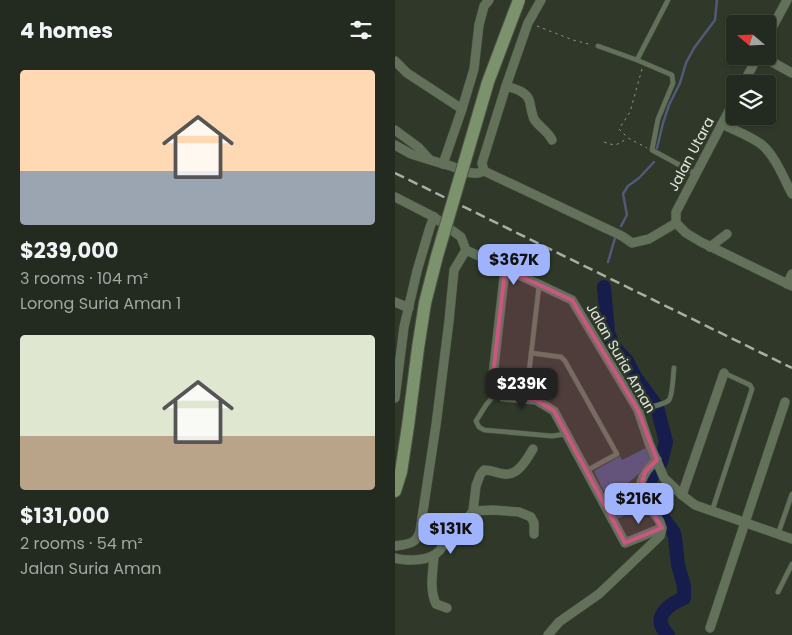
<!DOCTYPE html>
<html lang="en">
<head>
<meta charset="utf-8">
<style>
	:root { --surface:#232a1f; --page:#2f362c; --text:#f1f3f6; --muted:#a3a7a4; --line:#40463d; --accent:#9fb3fd }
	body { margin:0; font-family:Poppins,sans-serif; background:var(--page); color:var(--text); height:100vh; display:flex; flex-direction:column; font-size:19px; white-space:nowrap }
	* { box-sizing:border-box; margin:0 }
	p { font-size:16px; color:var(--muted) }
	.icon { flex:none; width:28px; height:28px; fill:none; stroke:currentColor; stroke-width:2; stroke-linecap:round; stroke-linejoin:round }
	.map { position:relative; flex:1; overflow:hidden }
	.sheet { display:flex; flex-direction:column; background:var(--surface); width:395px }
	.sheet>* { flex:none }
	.needle { width:32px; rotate:289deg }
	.fabs { position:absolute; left:331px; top:15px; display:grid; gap:10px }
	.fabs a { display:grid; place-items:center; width:50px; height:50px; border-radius:5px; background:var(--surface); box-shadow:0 1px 4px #0004,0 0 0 1px var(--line); font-size:25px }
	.price { position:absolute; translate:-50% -42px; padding:0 11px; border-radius:10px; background:var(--accent); color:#111; font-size:16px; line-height:32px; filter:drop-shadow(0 1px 2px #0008) }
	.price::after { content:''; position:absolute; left:50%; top:30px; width:15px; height:11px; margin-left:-8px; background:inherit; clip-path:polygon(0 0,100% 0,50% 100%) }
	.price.active { background:#222; color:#fff }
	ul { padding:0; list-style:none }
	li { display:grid; align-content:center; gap:10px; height:265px; padding:0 20px }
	li span { display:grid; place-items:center; height:155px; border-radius:5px; color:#555 }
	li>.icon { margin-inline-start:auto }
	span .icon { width:90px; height:90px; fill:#fffc; stroke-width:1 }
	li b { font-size:21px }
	h2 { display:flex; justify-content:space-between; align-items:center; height:60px; padding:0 20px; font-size:21px }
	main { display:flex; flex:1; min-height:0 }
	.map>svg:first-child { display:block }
	.green { fill:#4a547a }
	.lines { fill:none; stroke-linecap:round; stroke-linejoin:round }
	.stream { stroke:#535978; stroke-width:2.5 }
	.river { stroke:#161d4c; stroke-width:14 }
	.lane-casing { stroke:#4b5446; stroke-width:5.5 }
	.street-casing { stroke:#4b5446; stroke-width:10 }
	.secondary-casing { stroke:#4b5446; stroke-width:14 }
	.path { stroke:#8d9488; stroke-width:1; stroke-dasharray:2.5 4; stroke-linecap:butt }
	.lane { stroke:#63715a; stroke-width:4.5 }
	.street { stroke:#63715a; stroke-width:9 }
	.secondary { stroke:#7c926d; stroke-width:12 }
	.rail { stroke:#a8afa4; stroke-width:2.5; stroke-dasharray:10 5; stroke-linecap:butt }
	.secondary-bridge-casing { stroke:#4b5446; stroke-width:14; stroke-linecap:butt }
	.secondary-bridge { stroke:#7c926d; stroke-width:12 }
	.marked { fill:#cb5682; fill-opacity:0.2; stroke:#cb5682; stroke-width:4; stroke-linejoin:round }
	.labels { text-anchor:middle; stroke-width:5; stroke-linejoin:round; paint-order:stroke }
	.street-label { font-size:14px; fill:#e0e6dd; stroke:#2f3829 }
</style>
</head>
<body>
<main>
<section class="sheet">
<h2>4 homes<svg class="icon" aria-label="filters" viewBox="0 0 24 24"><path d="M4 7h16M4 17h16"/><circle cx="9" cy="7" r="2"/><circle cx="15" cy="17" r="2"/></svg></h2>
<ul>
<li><span style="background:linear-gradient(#ffd9b3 65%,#9aa5b1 0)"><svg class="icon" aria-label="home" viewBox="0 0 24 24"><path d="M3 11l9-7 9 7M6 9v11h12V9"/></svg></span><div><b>$239,000</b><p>3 rooms · 104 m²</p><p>Lorong Suria Aman 1</p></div></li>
<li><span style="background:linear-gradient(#dfe7d0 65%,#b9a48a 0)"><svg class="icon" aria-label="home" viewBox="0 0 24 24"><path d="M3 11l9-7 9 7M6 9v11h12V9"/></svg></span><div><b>$131,000</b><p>2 rooms · 54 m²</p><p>Jalan Suria Aman</p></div></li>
</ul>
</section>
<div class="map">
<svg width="397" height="635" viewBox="0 0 397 635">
	<rect width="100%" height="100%" fill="#2f3829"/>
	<path class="green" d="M251 448 257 462 231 485 249 506 222 519 199 471 225 456 227 460Z"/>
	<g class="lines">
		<g class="stream">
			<path d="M262 148 268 123 274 105 285 83 291 63 299 48 320 20 322 0"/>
			<path d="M226 226 232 215 228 194 233 186 244 178 259 162"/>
			<path d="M213 262 220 238"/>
		</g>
		<path class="river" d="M209 287 213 333 219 347 232 361 239 375 262 407 271 442 266 462 255 480 252 488V496L257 504 278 531 280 537 283 565 289 586V598C272 605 256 618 273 635"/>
		<defs>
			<g id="lane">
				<path d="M273 0 242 60 277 75 278 83 263 119 257 150 301 174"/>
				<path d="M203 46 242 60"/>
				<path d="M136 353 166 357 170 361 222 454 191 471"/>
				<path d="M107 397 97 398 91 405 81 421 84 427 89 430 157 436 171 434"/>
				<path d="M131 398 144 286"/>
				<path d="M243 410C250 408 270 405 274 400 278 394 278 375 279 368"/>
				<path d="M317 511 357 389 355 385 329 373"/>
				<path d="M383 534 397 494"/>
				<path d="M383 592 397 564"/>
			</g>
			<g id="street">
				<path d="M372 37 392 0"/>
				<path d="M366 56 397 73"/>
				<path d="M0 61 12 73 67 109"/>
				<path d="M348 84 363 56"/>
				<path d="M111 86C121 89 133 92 135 103 136 109 137 114 139 119 144 127 153 131 157 140"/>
				<path d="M327 124C339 130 355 136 366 144 380 155 389 179 397 194"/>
				<path d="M0 130 23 147 34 159"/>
				<path d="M0 145 16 154 48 164C62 166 75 178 89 171L227 236 237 243 254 239 281 223"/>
				<path d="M48 164 67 109 79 69 84 25 89 6 94 0"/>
				<path d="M89 171 87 163 111 86 133 23 146 0"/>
				<path d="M0 197 39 217 66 237 71 250"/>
				<path d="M281 223V212L340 99"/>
				<path d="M281 223 291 233 306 242 397 286"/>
				<path d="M315 247 332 234"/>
				<path d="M71 250 177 300 243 410 254 443 269 478 287 495 300 505 397 539"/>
				<path d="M110 269 97 384 108 397 141 400 159 411 230 543 267 528"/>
				<path d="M392 284 397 274"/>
				<path d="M0 302 14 308"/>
				<path d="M0 398 9 327 22 271 35 227 39 217"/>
				<path d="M287 495 329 373"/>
				<path d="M78 511 98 510 124 512 136 517 139 523V534"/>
				<path d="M52 534 65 528 78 511 81 486 85 475 89 470C96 470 102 473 109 474 123 476 132 459 138 449"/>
				<path d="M0 546C12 544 21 545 25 531L41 425 54 321 59 270 71 250"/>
				<path d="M39 556C38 572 34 589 41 604L52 608"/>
				<path d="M0 558C5 560 10 560 16 560 36 560 48 554 52 534L46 523 27 518"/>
				<path d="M315 628 390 402"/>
				<path d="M153 635 164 622 204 594 265 536C274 515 240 507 246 483 247 479 249 475 251 472 254 467 258 464 262 460"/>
			</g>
			<path id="secondary" d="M0 491 6 472 13 426"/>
		</defs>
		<use href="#lane" class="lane-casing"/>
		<use href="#street" class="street-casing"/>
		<use href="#secondary" class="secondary-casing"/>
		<g class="path">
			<path d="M142 26 178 40 197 45"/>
			<path d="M247 69 235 112 224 129 233 138 252 148"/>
			<path d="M209 142C220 146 222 146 232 138"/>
		</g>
		<use href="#lane" class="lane"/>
		<use href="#street" class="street"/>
		<use href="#secondary" class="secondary"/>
		<path class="rail" d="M0 173 397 368"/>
		<defs>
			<path id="secondary-bridge" d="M13 426 23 348 30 303 42 256 93 82 124 0"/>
		</defs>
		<use href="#secondary-bridge" class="secondary-bridge-casing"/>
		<use href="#secondary-bridge" class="secondary-bridge"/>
	</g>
	<path class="marked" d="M110 269 177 300 243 410 262 460 250 472 245 490 267 528 230 543 159 411 141 400 108 397 97 384Z"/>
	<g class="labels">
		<g class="street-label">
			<text transform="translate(296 154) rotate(-62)" y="5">Jalan Utara</text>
			<text transform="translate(226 358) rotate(60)" y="5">Jalan Suria Aman</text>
		</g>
	</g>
</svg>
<div class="fabs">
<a><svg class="needle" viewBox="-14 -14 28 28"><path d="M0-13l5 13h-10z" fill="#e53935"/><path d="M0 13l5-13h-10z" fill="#a3a7a4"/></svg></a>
<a><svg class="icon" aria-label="layers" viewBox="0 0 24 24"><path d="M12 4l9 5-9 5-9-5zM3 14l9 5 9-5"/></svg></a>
</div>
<b class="price" style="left:119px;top:286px">$367K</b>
<b class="price active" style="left:127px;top:410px">$239K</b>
<b class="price" style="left:244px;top:525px">$216K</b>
<b class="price" style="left:56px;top:555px">$131K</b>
</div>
</main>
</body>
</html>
